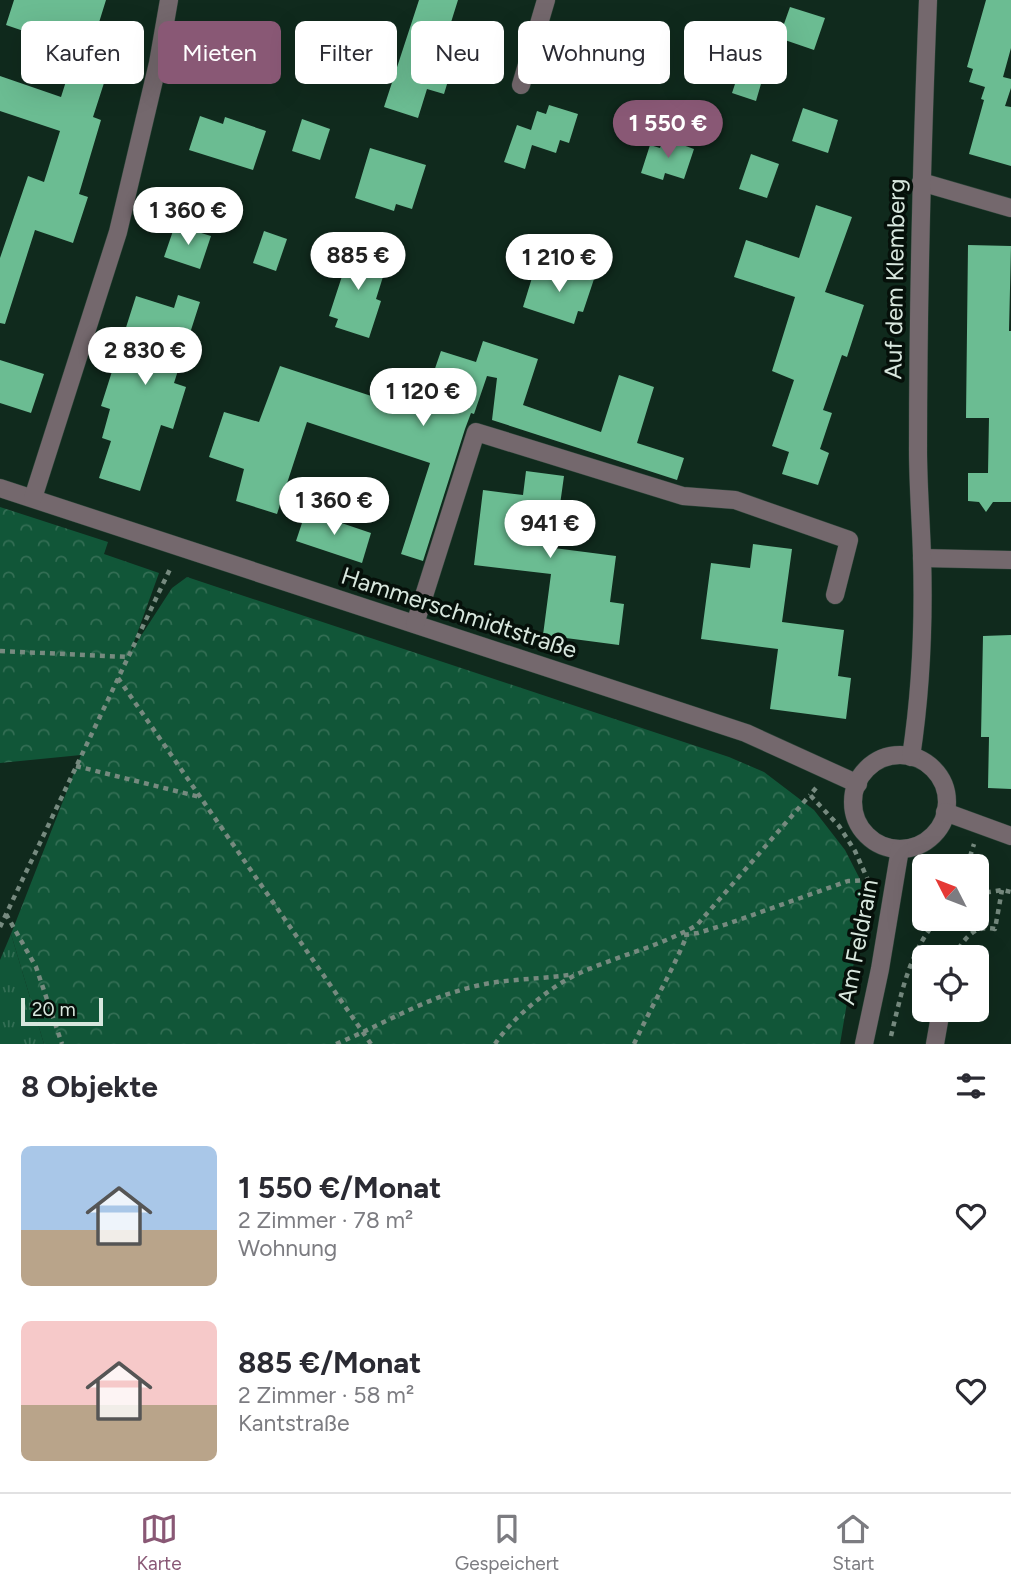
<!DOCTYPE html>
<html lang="de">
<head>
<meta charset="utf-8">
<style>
	:root { --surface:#fff; --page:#f7f7f7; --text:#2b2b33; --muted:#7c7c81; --line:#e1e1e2; --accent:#895875 }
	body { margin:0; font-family:Figtree,sans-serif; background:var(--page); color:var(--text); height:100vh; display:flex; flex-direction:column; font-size:26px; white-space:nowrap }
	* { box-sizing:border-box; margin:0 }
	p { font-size:23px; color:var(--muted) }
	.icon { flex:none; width:38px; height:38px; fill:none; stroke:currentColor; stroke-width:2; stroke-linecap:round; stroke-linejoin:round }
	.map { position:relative; height:1044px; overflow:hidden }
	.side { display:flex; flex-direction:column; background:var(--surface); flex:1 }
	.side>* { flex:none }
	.top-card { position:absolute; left:21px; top:21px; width:970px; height:63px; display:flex; gap:14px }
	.needle { width:46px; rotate:312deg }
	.controls { position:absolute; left:912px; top:854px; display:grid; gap:14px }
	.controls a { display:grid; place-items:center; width:77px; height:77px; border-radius:10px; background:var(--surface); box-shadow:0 7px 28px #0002; font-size:35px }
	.scale { position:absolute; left:21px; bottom:18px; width:82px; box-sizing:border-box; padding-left:7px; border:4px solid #d8e7de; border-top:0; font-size:19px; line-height:24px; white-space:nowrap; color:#d8e7de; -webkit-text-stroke:5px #06100a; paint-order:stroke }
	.price { position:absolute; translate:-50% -60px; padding:0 16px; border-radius:24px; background:#fff; color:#222; font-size:23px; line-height:46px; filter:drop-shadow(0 2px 4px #0008) }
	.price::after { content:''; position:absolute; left:50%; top:42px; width:21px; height:16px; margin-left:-10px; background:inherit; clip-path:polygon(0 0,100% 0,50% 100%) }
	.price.current { background:var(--accent); color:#fff }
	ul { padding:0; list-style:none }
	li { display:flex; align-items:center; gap:21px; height:175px; padding:0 21px }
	li span { display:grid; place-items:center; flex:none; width:196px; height:140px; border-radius:10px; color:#555 }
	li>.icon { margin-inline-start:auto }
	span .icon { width:84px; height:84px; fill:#fffc; stroke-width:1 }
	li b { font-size:30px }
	h2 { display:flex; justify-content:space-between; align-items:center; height:84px; padding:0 21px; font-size:30px }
	.tag { padding:0 24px; border-radius:10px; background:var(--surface); box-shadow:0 7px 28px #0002; font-size:24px; line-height:63px }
	.tag.current { background:var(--accent); color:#fff }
	.tabs { display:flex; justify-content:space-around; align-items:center; height:98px; border-top:2px solid var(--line); background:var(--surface); font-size:19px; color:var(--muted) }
	.tabs a { display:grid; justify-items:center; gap:4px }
	.tabs .current { color:var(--accent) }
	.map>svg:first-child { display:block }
	.grass { fill:url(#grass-tufts) }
	.park { fill:url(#park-crowns) }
	.building { fill:#6bbc92 }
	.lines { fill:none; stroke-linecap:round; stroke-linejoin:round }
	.minor-casing { stroke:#2c4438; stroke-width:19 }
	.path { stroke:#768a7f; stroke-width:4.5; stroke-dasharray:5 5; stroke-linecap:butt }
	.minor { stroke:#74686d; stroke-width:18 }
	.labels { text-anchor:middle; stroke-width:7; stroke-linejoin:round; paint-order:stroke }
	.street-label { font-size:24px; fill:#d8e7de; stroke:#06100a }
</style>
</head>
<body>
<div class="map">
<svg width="1011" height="1044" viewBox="0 0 1011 1044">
	<defs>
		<pattern id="grass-tufts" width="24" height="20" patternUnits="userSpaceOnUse" patternTransform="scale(1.75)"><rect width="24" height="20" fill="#115638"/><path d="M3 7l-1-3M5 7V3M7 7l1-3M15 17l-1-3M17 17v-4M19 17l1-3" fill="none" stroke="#336e54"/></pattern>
		<pattern id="park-crowns" width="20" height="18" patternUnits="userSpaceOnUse" patternTransform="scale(1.75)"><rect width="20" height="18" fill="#115638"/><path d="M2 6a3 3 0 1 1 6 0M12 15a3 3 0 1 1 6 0" fill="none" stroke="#336e54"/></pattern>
	</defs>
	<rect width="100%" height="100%" fill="#102a1d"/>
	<path class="grass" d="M11 934 44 1044H0V960Z"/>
	<path class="park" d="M0 507 108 542 104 554 159 573 130 653 172 588 187 577 729 757 764 772 814 810 845 850 866 891 840 1044H44L11 934 81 755 0 763Z"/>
	<g class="building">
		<path d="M14 0H106L92 45 114 52 93 117 101 120 79 194 88 197 73 243 35 230 5 324 0 323V258L28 176 44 182 60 131 0 111V76L61 97 75 53 48 44 50 40 6 25Z"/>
		<path d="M419 0H458L437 67 451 71 444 94 427 89 418 118 384 107Z"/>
		<path d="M986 0H1011V48L1003 77 1011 79V88L1005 106 1011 107V166L969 154 984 100 981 99 985 87 969 82 973 69 967 67Z"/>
		<path d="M790 7 825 18 814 50 779 38Z"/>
		<path d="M222 24 259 36 248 69 211 58Z"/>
		<path d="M575 24 613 36 604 63 593 60 589 71 562 62Z"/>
		<path d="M742 63 765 70 756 101 732 93Z"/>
		<path d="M549 105 578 114 569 143 560 140 556 153 532 145 525 169 504 162 517 125 531 130 537 111 546 114Z"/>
		<path d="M803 108 838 120 828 153 792 141Z"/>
		<path d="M200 116 223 124 225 117 266 131 253 170 189 150Z"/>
		<path d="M302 119 330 129 320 160 292 151Z"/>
		<path d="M663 138 694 149 684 179 665 173 663 180 641 173 650 145 660 148Z"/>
		<path d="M370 148 426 165 412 209 396 204 394 211 355 198Z"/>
		<path d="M751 154 779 164 767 198 739 189Z"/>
		<path d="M816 205 852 217 825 292 864 305 847 357 842 355 823 410 832 413 820 449 829 453 818 485 782 474 789 452 772 446 794 380 772 371 795 297 734 277 746 240 799 258Z"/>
		<path d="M175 225 211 236 200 269 164 257Z"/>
		<path d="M264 231 287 239 276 271 253 263Z"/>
		<path d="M345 244 367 251 366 257 387 264 376 299 381 301 369 338 335 327 338 319 329 316 344 270 337 267Z"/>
		<path d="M968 245 1011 246 1009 331H1011V502H993L986 512 979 502 968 501V473H988L989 418H966Z"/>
		<path d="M535 268 567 279 570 268 595 276 583 312 578 311 574 324 523 307Z"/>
		<path d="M178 295 200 302 174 383 186 387 173 429 161 425 140 491 99 478 111 441 102 438 110 409 101 406 136 296 174 308Z"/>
		<path d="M483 341 538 359 523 405 601 432 619 375 654 387 637 443 684 458 677 480 492 420 497 378 487 376 474 414 471 413 465 429 423 561 401 554 430 463 307 422 277 514 236 501 244 469 209 457 224 412 259 422 280 366 420 412 441 351 476 362Z"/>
		<path d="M0 360 44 374 31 413 0 403Z"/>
		<path d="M526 471 564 476 554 548 616 556 610 602 624 604 619 645 543 635 551 574 474 565 483 490 523 495Z"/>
		<path d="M306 511 371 533 362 563 296 541Z"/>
		<path d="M753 544 792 549 782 622 844 630 838 676 851 678 846 719 770 709 778 649 701 639 711 563 750 568Z"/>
		<path d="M1011 635V789L988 788 989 737H981L983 636Z"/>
	</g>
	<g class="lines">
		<defs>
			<g id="minor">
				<path d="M521 85 546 0"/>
				<path d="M921 182 1011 208"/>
				<path d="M0 488 746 733 858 784"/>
				<path d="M33 498 118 232 158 63 169 0"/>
				<path d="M922 558 1011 560"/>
				<path d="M415 624 476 432 683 496 735 500 849 540 835 595"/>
				<circle cx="900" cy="802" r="47"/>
				<path d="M911 757C921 691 924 622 922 556 921 521 918 485 918 450 918 300 922 150 928 0"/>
				<path d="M945 812 1011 836"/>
				<path d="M864 1044 880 969 900 849"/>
				<path d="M935 1044 941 1010"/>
			</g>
		</defs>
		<use href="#minor" class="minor-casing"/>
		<g class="path">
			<path d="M0 651 128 657"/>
			<path d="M118 678 371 1044"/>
			<path d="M76 766 200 797"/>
			<path d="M816 788 810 795 839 826 855 851 868 880"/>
			<path d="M967 866 974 844"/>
			<path d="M976 894 1002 890 1011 892"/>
			<path d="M6 914 36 967 62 1044"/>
			<path d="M0 927 171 567"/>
			<path d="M684 935 698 933 730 923 848 881 868 880"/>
			<path d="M953 957C964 940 973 924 995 929L1002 890"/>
			<path d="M891 1036C901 995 909 951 938 919"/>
			<path d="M336 1044C382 1025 423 999 472 987 505 978 540 980 574 974"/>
			<path d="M495 1044C512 1018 553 984 582 972 620 955 661 946 697 925L810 795"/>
			<path d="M634 1044C651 1007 672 972 687 935"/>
		</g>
		<use href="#minor" class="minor"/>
	</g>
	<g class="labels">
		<g class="street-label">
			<text transform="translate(895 279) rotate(-89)" y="8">Auf dem Klemberg</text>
			<text transform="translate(459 613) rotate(18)" y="8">Hammerschmidtstraße</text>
			<text transform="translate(858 942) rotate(-79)" y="8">Am Feldrain</text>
		</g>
	</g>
</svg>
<div class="controls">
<a><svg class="needle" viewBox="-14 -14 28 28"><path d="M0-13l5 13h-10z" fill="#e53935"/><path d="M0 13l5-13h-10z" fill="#7c7c81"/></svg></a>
<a><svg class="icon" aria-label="locate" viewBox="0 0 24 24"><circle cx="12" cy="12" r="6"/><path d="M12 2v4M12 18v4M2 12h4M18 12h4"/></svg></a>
</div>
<div class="scale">20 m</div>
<b class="price current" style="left:668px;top:160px">1 550 €</b>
<b class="price" style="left:188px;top:247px">1 360 €</b>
<b class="price" style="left:358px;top:292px">885 €</b>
<b class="price" style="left:559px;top:294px">1 210 €</b>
<b class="price" style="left:145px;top:387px">2 830 €</b>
<b class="price" style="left:423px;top:428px">1 120 €</b>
<b class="price" style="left:334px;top:537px">1 360 €</b>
<b class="price" style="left:550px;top:560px">941 €</b>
<div class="top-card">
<a class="tag">Kaufen</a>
<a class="tag current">Mieten</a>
<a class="tag">Filter</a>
<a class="tag">Neu</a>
<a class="tag">Wohnung</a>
<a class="tag">Haus</a>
</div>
</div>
<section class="side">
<h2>8 Objekte<svg class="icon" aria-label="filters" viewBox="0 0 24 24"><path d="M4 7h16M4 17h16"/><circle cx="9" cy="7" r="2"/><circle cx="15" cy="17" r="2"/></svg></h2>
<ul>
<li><span style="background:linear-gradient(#a9c7e8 60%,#b9a48a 0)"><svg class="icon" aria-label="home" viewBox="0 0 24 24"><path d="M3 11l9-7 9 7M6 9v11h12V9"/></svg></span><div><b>1 550 €/Monat</b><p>2 Zimmer · 78 m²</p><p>Wohnung</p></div><svg class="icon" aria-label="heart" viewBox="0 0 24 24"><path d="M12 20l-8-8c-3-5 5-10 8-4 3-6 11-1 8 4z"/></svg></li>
<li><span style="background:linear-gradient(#f6c9c9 60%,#b9a48a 0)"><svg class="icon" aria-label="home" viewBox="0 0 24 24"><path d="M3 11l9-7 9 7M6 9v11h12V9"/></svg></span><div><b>885 €/Monat</b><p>2 Zimmer · 58 m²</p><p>Kantstraße</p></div><svg class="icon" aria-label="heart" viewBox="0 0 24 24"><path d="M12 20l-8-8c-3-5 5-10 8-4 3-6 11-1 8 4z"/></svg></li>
</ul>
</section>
<nav class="tabs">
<a class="current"><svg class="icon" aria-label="map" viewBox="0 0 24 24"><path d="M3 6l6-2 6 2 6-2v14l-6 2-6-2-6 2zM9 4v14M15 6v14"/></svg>Karte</a>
<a><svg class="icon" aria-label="saved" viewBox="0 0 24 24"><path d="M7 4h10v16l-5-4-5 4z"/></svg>Gespeichert</a>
<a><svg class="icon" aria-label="home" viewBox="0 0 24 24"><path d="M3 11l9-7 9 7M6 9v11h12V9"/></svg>Start</a>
</nav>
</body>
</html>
